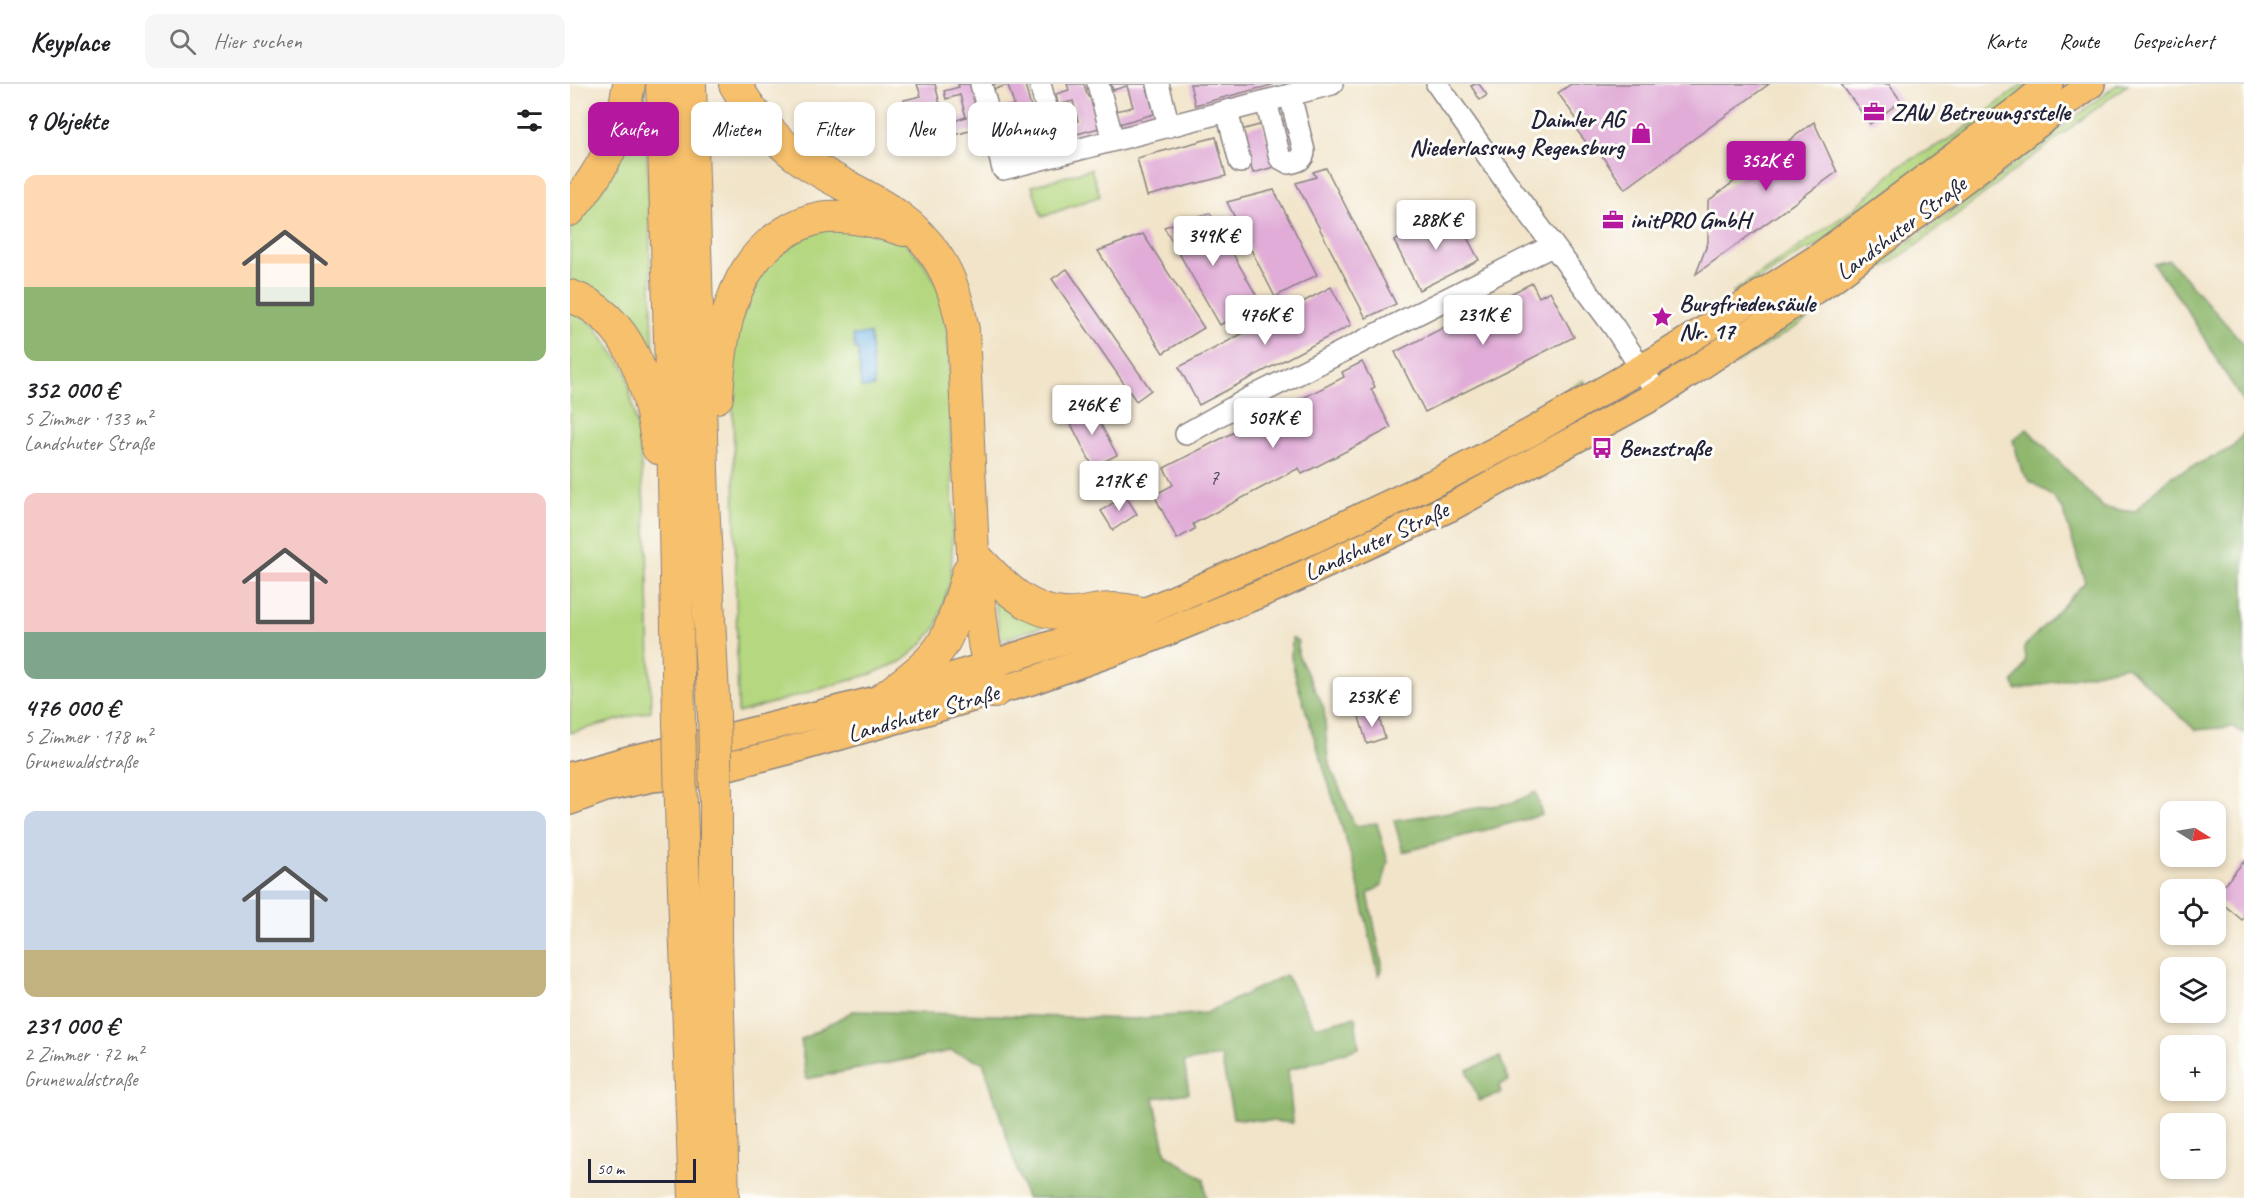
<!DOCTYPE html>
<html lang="de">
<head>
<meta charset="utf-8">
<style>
	:root { --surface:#fff; --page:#f6f6f6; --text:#202124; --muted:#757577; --line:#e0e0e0; --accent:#b5179e }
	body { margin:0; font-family:Caveat,sans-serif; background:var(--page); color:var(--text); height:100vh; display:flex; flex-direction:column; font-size:22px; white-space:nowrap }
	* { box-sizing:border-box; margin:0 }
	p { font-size:20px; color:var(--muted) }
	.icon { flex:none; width:33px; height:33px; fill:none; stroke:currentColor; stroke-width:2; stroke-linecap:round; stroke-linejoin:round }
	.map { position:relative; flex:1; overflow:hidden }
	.side { display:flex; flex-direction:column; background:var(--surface); width:570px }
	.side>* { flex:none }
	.top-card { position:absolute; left:18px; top:18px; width:570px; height:54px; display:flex; gap:12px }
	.needle { width:39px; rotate:101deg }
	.controls { position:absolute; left:1590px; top:717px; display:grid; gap:12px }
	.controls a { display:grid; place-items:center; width:66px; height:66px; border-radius:12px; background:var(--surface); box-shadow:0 3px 9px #0003; font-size:30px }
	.scale { position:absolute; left:18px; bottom:15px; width:108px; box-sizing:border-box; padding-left:6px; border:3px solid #22223b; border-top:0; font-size:16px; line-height:21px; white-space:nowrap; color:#22223b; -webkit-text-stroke:4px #fdfcf7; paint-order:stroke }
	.price { position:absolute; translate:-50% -51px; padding:0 14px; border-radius:6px; background:#fff; color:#222; font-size:20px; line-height:39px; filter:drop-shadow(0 2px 3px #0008) }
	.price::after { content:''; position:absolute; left:50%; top:36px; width:18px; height:14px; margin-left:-9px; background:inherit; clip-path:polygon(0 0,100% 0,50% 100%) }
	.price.selected { background:var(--accent); color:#fff }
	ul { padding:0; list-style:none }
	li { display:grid; align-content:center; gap:12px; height:318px; padding:0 24px }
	li span { display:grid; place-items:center; height:186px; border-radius:12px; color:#555 }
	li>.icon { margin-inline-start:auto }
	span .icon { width:108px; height:108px; fill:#fffc; stroke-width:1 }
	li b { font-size:26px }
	h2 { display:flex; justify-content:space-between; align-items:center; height:72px; padding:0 24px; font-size:26px }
	.tag { padding:0 21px; border-radius:12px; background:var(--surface); box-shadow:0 3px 9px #0003; font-size:21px; line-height:54px }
	.tag.selected { background:var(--accent); color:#fff }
	header { display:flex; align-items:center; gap:36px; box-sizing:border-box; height:84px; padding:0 30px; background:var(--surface); border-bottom:2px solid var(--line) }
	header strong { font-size:28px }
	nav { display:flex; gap:33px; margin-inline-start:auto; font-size:21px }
	.search { width:420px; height:54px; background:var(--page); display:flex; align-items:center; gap:15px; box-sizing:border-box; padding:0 21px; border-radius:12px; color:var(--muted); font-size:22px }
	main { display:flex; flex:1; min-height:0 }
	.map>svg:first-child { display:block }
	.green { fill:#b4d780; stroke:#6b7c5e; stroke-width:1.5 }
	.forest { fill:#8fb86e; stroke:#586d54; stroke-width:1.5 }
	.water { fill:#75b6e9; stroke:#4c6c92; stroke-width:1.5 }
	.building { fill:#e1add8 }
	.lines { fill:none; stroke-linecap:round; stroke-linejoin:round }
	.minor-casing { stroke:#8a8382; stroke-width:24 }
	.major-casing { stroke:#8a8382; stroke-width:30 }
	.highway-casing { stroke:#8a8382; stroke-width:34 }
	.minor { stroke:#fff; stroke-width:21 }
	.major { stroke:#f7c06c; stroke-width:27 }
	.highway { stroke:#f7c06c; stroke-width:32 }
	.highway-bridge-casing { stroke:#8a8382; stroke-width:34; stroke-linecap:butt }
	.highway-bridge { stroke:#f7c06c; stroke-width:32 }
	.labels { text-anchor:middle; stroke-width:6; stroke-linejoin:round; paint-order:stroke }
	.number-label { font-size:21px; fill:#524562 }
	.poi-label { font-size:24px; font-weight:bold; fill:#22223b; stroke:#fdfcf7; text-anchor:start }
	.street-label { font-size:24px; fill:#22223b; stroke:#fdfcf7 }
</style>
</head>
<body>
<header>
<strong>Keyplace</strong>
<div class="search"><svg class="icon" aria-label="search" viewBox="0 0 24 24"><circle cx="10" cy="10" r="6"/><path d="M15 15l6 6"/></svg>Hier suchen</div>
<nav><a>Karte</a><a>Route</a><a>Gespeichert</a></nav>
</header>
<main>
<section class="side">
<h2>9 Objekte<svg class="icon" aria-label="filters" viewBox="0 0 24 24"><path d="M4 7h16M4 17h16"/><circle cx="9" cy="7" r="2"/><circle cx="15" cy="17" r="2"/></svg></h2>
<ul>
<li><span style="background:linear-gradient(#ffd9b3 60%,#8fb573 0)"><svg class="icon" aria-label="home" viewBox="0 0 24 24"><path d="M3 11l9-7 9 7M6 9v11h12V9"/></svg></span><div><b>352 000 €</b><p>5 Zimmer · 133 m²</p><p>Landshuter Straße</p></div></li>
<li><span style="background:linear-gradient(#f6c9c9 75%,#7fa58c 0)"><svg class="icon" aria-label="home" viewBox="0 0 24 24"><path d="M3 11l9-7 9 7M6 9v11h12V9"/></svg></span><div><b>476 000 €</b><p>5 Zimmer · 178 m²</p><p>Grunewaldstraße</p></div></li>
<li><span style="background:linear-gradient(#c9d6e8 75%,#c2b280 0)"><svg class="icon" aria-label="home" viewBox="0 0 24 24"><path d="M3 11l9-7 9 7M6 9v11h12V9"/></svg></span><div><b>231 000 €</b><p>2 Zimmer · 72 m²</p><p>Grunewaldstraße</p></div></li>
</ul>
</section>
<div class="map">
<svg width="1674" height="1114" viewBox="0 0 1674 1114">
	<rect width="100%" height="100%" fill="#fdfcf7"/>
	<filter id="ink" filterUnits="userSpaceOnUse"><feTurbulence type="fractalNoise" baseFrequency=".0167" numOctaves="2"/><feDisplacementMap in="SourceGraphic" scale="12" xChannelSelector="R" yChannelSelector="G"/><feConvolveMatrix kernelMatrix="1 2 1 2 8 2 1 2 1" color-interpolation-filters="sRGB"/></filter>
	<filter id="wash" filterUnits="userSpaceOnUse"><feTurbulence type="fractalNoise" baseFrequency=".008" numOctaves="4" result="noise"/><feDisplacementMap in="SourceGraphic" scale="24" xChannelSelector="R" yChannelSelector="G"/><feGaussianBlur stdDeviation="1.35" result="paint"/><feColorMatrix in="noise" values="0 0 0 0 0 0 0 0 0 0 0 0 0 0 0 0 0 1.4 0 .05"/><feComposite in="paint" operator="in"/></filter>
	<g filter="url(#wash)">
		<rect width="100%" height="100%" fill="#f1e4c9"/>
		<g class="green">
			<path d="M1453 0H1469L1243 164 1231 168 1165 211 1163 208 1284 125 1328 83 1386 51Z"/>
			<path d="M1548 0H1558L1344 163 1230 240 1143 294 1142 292 1298 188 1416 102Z"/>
			<path d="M75 2 84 292 0 200V140L42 88Z"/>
			<path d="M521 85 530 112 472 133 462 102Z"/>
			<path d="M264 138 336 159 354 179 367 200 374 225 378 252 383 435 381 494 366 544 351 561 332 577 301 590 168 629 163 318H157L166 247 199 172Z"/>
			<path d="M0 226 24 241 56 286 69 354 77 460 81 627 0 649Z"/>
			<path d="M1014 296 1016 300 940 343 957 330Z"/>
			<path d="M422 503 482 539 431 556Z"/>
		</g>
		<g class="forest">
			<path d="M1599 176 1674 260V320L1614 221 1583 180Z"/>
			<path d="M1457 345 1534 424 1565 428 1580 411 1600 393 1662 364 1674 349V649L1663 643 1625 646 1557 582 1446 606 1443 598C1453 585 1459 581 1454 563L1515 498 1493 426 1483 413 1460 397 1452 388 1443 356Z"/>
			<path d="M722 554 728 557V571L754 624 758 676 785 742 807 739 818 778 812 801 798 810 812 880 809 893 784 782 726 595 721 573Z"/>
			<path d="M966 708 972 731 833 768 824 736 942 719Z"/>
			<path d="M716 891 745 943 785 933 789 964 718 986 723 1039 663 1034 651 972 614 978 619 1009 584 1014 596 1070 634 1095 636 1114H456L413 978 381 967 236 995 231 956 283 927 564 935 636 929Z"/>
			<path d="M930 973 939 997 929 1001 931 1009 909 1017 897 986Z"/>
		</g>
		<path class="water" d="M300 250 304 303 291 304 288 265H285L283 251Z"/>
		<g id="blocks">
			<g class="building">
				<path d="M347 0H365L370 20 337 29 334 16 351 12Z"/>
				<path d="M388 0H404L416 42 385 51 381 38 396 33 390 11 376 15 374 7 389 3Z"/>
				<path d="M423 0H455L462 28 466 26 476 59 441 69 438 57 454 52 448 32 432 36 429 24 444 21 438 1 425 5Z"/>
				<path d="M497 0H514L518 13H521L529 44 496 53 493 41 508 37 503 17 488 21 486 10 499 6Z"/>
				<path d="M541 0H576L584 30 549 40 546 27 563 23 557 2 543 6Z"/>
				<path d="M620 0H702V1L625 21Z"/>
				<path d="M905 0H909L917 11 910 16 901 2Z"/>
				<path d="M1001 0H1199L1055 105 1023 59 1019 62 1005 44 1010 40 988 9Z"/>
				<path d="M1271 0H1319L1331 17 1300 40Z"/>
				<path d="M719 35 728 68 717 71 708 38Z"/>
				<path d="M1244 38 1267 88 1126 190 1138 158V117Z"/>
				<path d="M693 40 704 83 683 89 671 46Z"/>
				<path d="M646 53 656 92 577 112 567 74Z"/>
				<path d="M756 84 826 220 796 234 726 99 746 93 743 88Z"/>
				<path d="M704 106 747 191 705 213 657 118Z"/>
				<path d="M883 127 909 176 849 206 824 157Z"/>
				<path d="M640 129 690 218 650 241 594 143Z"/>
				<path d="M573 150 634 244 593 269 528 167Z"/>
				<path d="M497 185 581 306 566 317 482 195Z"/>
				<path d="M962 199 969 213 980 207 1004 253 855 328 825 268Z"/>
				<path d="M761 203 781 241 629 321 609 283Z"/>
				<path d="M792 278 805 303 801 305 821 344 732 390 729 384 623 440 625 445 607 455 584 411 603 401 594 384 666 347 664 345 714 319 716 323 774 293 772 288Z"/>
				<path d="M520 320 547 371 523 383 497 332Z"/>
				<path d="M555 411 567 430 543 446 531 427Z"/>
				<path d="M807 627 815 654 797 660 789 633Z"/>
				<path d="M1674 777V834L1672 836 1646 814V811Z"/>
			</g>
		</g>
	</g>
	<g filter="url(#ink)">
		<use href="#blocks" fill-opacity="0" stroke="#8a8382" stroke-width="1.5"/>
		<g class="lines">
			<defs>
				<g id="minor">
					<path d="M411 0 433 85 762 0"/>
					<path d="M470 0 489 71"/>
					<path d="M528 0 543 56"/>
					<path d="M588 0 599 42"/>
					<path d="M867 0 939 102 1044 243 1088 310"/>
					<path d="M696 17 710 74 719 79C728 77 734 76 734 67L720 11"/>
					<path d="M657 27 670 78"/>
					<path d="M616 350 678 315 982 162"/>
				</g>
				<g id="major">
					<path d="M0 692 62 675 127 661 314 614 419 581 521 548 572 529 746 454 872 395 961 348 1093 272 1246 175 1451 23 1479 0"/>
					<path d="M0 717 35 704 82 694 131 689 221 666 461 597 582 554 704 504 881 423 1088 310 1262 195 1521 0"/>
				</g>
				<g id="highway">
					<path d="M92 0 103 348 109 637"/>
					<path d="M120 0 133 417 144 632"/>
					<path d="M165 0C181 29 207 59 235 78 281 109 335 123 367 173 382 195 388 220 393 246L403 470 414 559 424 608"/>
					<path d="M0 126C33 87 51 51 59 0"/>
					<path d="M0 212C63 233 80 306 88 364"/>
					<path d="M147 313C150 253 159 183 214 149 227 141 241 134 257 133 283 131 309 138 334 146"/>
					<path d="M403 470C429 497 454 527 493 530 511 532 527 524 544 525 553 525 563 527 572 529"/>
					<path d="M314 614C335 597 362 580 375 556 386 534 392 509 399 486"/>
					<path d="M146 712V855L153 1114"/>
					<path d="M111 721 125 1114"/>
				</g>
			</defs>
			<use href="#minor" class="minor-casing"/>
			<use href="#major" class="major-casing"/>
			<use href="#highway" class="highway-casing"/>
			<use href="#minor" class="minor"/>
			<use href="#major" class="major"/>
			<use href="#highway" class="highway"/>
			<defs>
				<g id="highway-bridge">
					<path d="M144 632 146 712"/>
					<path d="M109 637 111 721"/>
				</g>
			</defs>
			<use href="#highway-bridge" class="highway-bridge-casing"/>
			<use href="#highway-bridge" class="highway-bridge"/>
		</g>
	</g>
	<defs>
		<symbol id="office-bare" viewBox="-9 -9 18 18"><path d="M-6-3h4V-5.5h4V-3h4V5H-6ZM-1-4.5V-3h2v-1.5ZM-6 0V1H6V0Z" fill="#b5179e" stroke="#fdfcf7" stroke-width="2.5" paint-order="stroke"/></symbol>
		<symbol id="shop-bare" viewBox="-9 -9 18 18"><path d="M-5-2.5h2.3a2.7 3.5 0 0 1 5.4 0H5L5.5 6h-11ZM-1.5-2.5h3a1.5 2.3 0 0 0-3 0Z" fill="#b5179e" stroke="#fdfcf7" stroke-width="2.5" paint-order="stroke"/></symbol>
		<symbol id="sight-bare" viewBox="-9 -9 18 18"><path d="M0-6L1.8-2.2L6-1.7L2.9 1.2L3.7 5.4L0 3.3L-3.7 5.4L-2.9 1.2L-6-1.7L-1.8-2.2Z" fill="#b5179e" stroke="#fdfcf7" stroke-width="2.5" paint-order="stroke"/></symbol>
		<symbol id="bus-bare" viewBox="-9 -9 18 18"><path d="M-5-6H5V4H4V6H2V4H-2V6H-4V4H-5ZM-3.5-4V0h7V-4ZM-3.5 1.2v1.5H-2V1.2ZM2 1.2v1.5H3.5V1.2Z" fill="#b5179e" stroke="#fdfcf7" stroke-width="2.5" paint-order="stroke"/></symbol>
	</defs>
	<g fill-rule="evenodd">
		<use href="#office-bare" x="1289" y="13" width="30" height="30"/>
		<use href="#shop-bare" x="1056" y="34" width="30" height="30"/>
		<use href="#office-bare" x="1028" y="121" width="30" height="30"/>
		<use href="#sight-bare" x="1077" y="218" width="30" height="30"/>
		<use href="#bus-bare" x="1017" y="349" width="30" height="30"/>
	</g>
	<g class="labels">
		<g class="number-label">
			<text x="644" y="400">7</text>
		</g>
		<g class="poi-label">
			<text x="1321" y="36">ZAW Betreuungsstelle</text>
			<text x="1054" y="43" text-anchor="end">Daimler AG<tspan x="1054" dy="28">Niederlassung Regensburg</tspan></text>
			<text x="1060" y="144">initPRO GmbH</text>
			<text x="1109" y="227">Burgfriedensäule<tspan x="1109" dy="28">Nr. 17</tspan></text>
			<text x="1049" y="372">Benzstraße</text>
		</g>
		<g class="street-label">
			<text transform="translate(1331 144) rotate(-37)" y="8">Landshuter Straße</text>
			<text transform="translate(806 457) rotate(-25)" y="8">Landshuter Straße</text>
			<text transform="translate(353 629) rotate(-16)" y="8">Landshuter Straße</text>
		</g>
	</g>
</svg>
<div class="controls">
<a><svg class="needle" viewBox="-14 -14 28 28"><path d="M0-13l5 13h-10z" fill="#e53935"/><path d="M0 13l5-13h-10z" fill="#757577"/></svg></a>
<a><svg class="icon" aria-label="locate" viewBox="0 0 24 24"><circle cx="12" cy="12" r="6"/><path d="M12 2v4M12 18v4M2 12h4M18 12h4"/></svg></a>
<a><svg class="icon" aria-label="layers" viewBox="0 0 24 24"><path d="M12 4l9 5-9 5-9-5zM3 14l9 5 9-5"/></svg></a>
<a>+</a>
<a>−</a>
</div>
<div class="scale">50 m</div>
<b class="price selected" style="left:1196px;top:108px">352K €</b>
<b class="price" style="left:866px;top:167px">288K €</b>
<b class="price" style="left:643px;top:183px">349K €</b>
<b class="price" style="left:695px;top:262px">476K €</b>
<b class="price" style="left:913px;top:262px">231K €</b>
<b class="price" style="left:522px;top:352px">246K €</b>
<b class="price" style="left:703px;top:365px">507K €</b>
<b class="price" style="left:549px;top:428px">217K €</b>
<b class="price" style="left:802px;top:644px">253K €</b>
<div class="top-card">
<a class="tag selected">Kaufen</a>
<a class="tag">Mieten</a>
<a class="tag">Filter</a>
<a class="tag">Neu</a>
<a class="tag">Wohnung</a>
</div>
</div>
</main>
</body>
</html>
